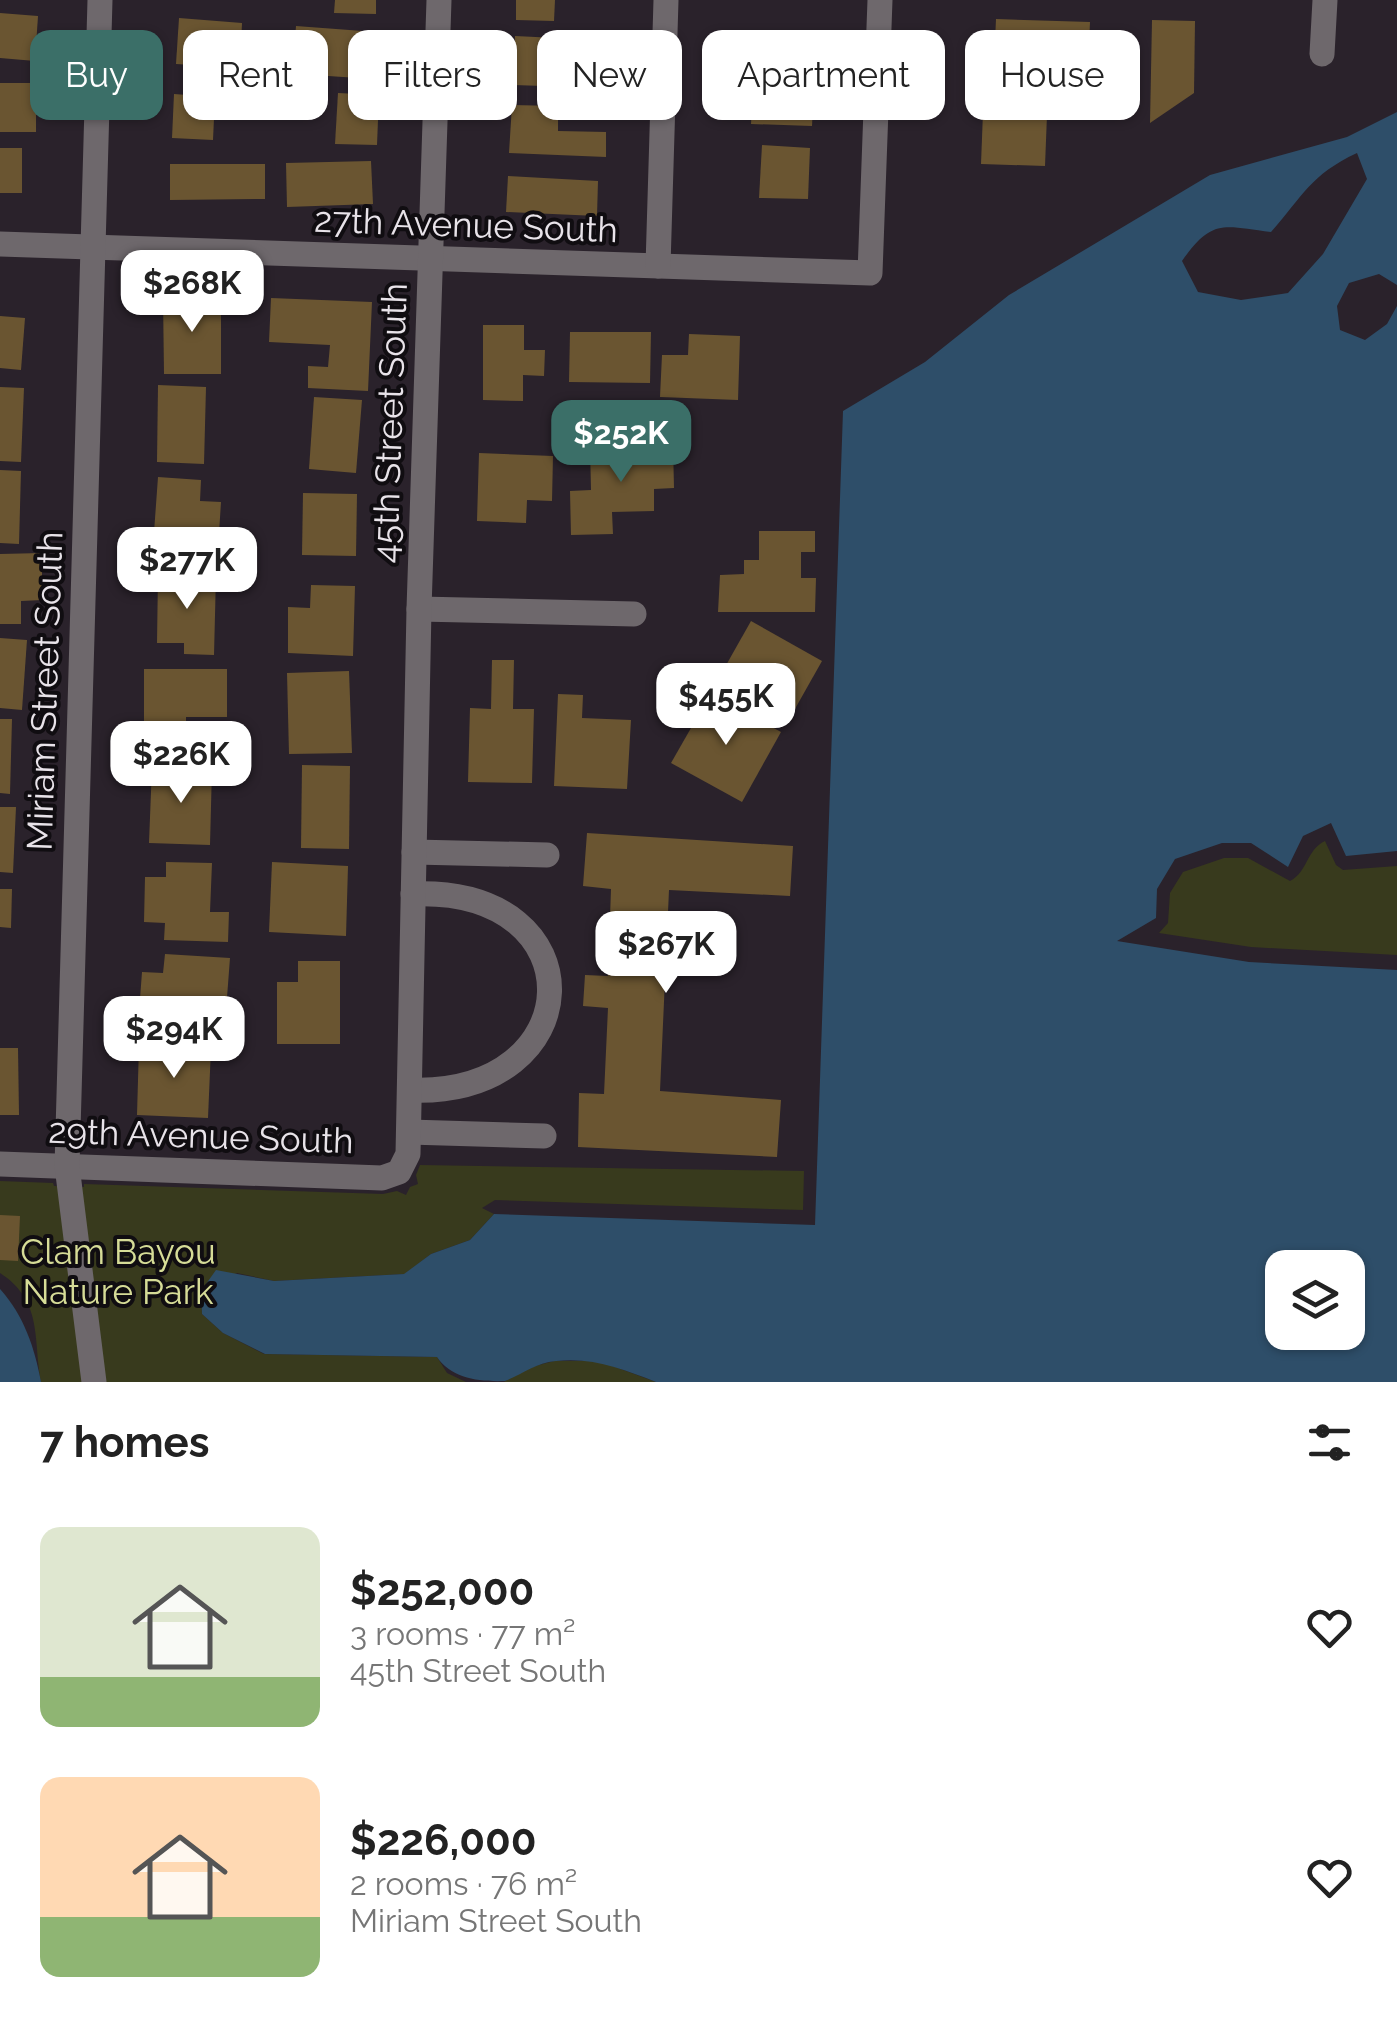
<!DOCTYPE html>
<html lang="en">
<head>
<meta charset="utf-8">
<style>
	:root { --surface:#fff; --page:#f2f2f2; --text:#222; --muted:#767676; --accent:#3b6f68 }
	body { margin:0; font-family:Raleway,sans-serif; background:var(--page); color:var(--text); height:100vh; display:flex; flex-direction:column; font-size:38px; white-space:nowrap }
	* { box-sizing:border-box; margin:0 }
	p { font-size:32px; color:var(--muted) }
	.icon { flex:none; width:55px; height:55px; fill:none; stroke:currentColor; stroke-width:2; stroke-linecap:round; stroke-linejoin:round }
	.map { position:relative; height:1382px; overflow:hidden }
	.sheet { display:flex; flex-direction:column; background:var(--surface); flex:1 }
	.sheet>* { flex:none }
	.guide { position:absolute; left:30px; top:30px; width:1338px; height:90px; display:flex; gap:20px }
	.controls { position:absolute; left:1265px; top:1250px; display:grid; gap:20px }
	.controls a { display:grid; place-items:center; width:100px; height:100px; border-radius:20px; background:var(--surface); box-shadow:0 2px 8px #0004; font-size:50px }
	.price { position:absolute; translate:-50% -85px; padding:0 22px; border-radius:20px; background:#fff; color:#222; font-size:32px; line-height:65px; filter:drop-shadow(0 2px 5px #0008) }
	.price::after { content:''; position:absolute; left:50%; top:60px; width:30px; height:22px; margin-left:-15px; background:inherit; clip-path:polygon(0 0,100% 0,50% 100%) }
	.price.on { background:var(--accent); color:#fff }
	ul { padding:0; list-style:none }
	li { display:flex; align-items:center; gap:30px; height:250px; padding:0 40px }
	li span { display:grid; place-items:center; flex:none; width:280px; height:200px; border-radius:20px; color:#555 }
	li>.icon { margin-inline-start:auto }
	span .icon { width:120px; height:120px; fill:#fffc; stroke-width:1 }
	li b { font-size:42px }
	h2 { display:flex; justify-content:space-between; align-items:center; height:120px; padding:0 40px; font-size:42px }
	.tag { padding:0 35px; border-radius:20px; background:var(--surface); box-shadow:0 2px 8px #0004; font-size:35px; line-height:90px }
	.tag.on { background:var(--accent); color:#fff }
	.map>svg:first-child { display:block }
	.green { fill:#383a1d }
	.water { fill:#2e4e69; fill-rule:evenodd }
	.building { fill:#6a5531 }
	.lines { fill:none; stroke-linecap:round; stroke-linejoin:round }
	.minor { stroke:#6e686c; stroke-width:25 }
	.labels { text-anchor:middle; stroke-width:8; stroke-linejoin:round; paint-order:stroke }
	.street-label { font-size:35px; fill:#e8e3e9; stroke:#100d11 }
	.park-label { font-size:35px; fill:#d6dc97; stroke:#100d11 }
</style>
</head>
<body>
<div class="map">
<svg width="1397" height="1382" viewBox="0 0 1397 1382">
	<rect width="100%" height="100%" fill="#2a222b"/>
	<g class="green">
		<path d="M1325 841 1336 865 1343 870 1397 866V955L1251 947 1159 933 1168 923 1170 893 1183 872 1224 858H1248L1290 881C1308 872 1306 850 1325 841Z"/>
		<path d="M420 1165 804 1171 803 1210 495 1200 482 1208 494 1214 470 1240 431 1254 405 1274 274 1281 237 1273 201 1291 202 1314 223 1333 264 1354 437 1357 447 1373 466 1382H41C33 1338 43 1301 0 1273V1181L53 1183 54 1186 84 1187V1184L383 1194 397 1191 406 1195 410 1187 418 1184 416 1175Z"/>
		<path d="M554 1361H599L656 1382H504L524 1369Z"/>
	</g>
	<g class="water">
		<path d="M1397 112V285L1379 274 1349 283 1337 306 1340 330 1365 340 1387 324 1397 306V851L1346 856 1331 823 1303 836 1288 867 1251 843H1222L1175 859 1157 889 1156 918 1117 941 1249 962 1397 970V1382H656C623 1369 593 1357 556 1361 535 1363 523 1374 505 1381 478 1382 451 1378 437 1357L265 1354 223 1333 202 1314 201 1291 216 1270 274 1281 404 1274 431 1254 470 1240 494 1214 815 1225 843 411 925 362 1009 295 1210 175 1347 137ZM1357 153 1367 179 1323 254 1288 293 1241 300 1198 292 1182 261C1212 218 1223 226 1271 232 1303 196 1310 175 1357 153ZM1282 1268H1348V1332H1282Z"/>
		<path d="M0 1289C24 1316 34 1346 41 1382H0Z"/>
	</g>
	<g class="building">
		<path d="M335 0H376V14L334 13Z"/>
		<path d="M516 0H555L554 21 516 20Z"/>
		<path d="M0 13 38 16 35 61 0 58Z"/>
		<path d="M179 18 242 23 240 68 176 64Z"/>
		<path d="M996 19 1090 22 1088 67 994 64Z"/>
		<path d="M1152 20 1195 21 1194 93 1150 123Z"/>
		<path d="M296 26 376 32 373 79 313 75 314 51 294 50Z"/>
		<path d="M515 36 577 39 574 87 513 85Z"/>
		<rect x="0" y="83" width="36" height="49"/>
		<path d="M753 86 814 88 812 126 751 124Z"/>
		<path d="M338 93 379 95 377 145 335 144Z"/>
		<path d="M174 94 215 97 213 140 172 138Z"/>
		<path d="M512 105 558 106V131L606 132V157L509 153Z"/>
		<path d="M983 112 1047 115 1045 166 981 164Z"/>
		<path d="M762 145 810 148 808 199 759 198Z"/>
		<rect x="0" y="148" width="22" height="45"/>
		<path d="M371 161 373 204 287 207 286 163Z"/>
		<path d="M170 164H265V199L170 200Z"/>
		<path d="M508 176 598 181 597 216 506 212Z"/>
		<path d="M163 297H221V374H164Z"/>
		<path d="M271 298 372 302 368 391 308 388V366L328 367 330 345 269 342Z"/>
		<path d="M0 316 25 318 21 370 0 368Z"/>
		<path d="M483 325H524V350H545L544 376 523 375V401L483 400Z"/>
		<path d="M570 332H651L650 383 569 382Z"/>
		<path d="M689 334 740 336 738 400 660 397 662 355H688Z"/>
		<path d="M158 385 206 387 204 464 157 462Z"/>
		<path d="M0 387 24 388 21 462 0 461Z"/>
		<path d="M314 397 362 400 356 473 309 469Z"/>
		<path d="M673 444 674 488 654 489V511L612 512 613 534 571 535 570 491 591 490 590 447Z"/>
		<path d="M479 453 553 456 552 501 527 500 526 523 477 521Z"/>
		<path d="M0 470 21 471 19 544 0 543Z"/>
		<path d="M158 477 201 480 200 501 221 502 217 565 152 560Z"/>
		<path d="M303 493 357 494 356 556 302 555Z"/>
		<path d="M759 531H815V552H801V578H816L815 612H718L720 575 744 574V560H759Z"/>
		<path d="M42 553V600L21 601V624H0V554Z"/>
		<path d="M158 574 216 575 214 655 184 654V643H157Z"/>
		<path d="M311 585 355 586 353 656 288 653V607L310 608Z"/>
		<path d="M751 621 822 661 787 723 716 683Z"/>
		<path d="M0 638 27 640 22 710 0 708Z"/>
		<path d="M492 660H514L513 709H534L532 783 468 782 470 708 491 709Z"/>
		<path d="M144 669H227V717H186V741H144Z"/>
		<path d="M349 671 352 753 289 754 287 673Z"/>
		<path d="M711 693 781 732 742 802 671 763Z"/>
		<path d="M558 694 583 695 582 718 631 720 627 789 554 786Z"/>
		<path d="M0 719H12L10 794 0 793Z"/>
		<path d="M302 765 350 766 349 849 301 848Z"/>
		<path d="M152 766 212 768 210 845 149 843Z"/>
		<path d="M0 807H16L13 873 0 872Z"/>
		<path d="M587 833 793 846 790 896 669 890 660 1091 781 1100 777 1157 578 1147 579 1093 604 1094 608 1008 583 1006 585 975 608 976 611 889 583 886Z"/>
		<path d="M166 862 212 863 210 912H229L228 942 164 940 165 923 144 922 145 877H166Z"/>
		<path d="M272 862 348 866 346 936 269 932Z"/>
		<path d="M0 889H12L11 928 0 927Z"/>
		<path d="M165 954 230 958 224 1037 159 1033 160 1013 139 1012 142 972 163 973Z"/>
		<path d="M298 961H340V1044H277V982H298Z"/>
		<path d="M139 1045 211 1048 208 1118 137 1115Z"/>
		<path d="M0 1048H18L19 1115H0Z"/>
		<path d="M0 1215 20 1216 18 1261 0 1260Z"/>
	</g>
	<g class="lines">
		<g class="minor">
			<path d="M1322 54 1325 0"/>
			<path d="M0 244 870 273 880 0"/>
			<path d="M658 266 666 0"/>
			<path d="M419 609 634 614"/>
			<path d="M414 852 547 855"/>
			<path d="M410 1090C591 1097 600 887 413 894"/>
			<path d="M409 1132 544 1136"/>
			<path d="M0 1164 382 1178 399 1172 408 1154 419 609 439 0"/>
			<path d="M94 1382 67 1166 100 0"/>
		</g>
	</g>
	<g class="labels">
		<g class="street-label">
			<text transform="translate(466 225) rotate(2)" y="12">27th Avenue South</text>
			<text transform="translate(390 423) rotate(-88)" y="12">45th Street South</text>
			<text transform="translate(45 691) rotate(-88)" y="12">Miriam Street South</text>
			<text transform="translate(201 1136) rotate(2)" y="12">29th Avenue South</text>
		</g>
		<g class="park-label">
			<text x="118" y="1264">Clam Bayou<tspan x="118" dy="40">Nature Park</tspan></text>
		</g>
	</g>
</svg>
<div class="controls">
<a><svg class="icon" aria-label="layers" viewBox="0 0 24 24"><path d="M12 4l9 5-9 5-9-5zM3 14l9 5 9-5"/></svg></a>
</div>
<b class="price" style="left:192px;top:335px">$268K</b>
<b class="price on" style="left:621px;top:485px">$252K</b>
<b class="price" style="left:187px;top:612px">$277K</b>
<b class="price" style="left:726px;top:748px">$455K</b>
<b class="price" style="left:181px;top:806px">$226K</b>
<b class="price" style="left:666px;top:996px">$267K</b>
<b class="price" style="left:174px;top:1081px">$294K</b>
<div class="guide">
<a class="tag on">Buy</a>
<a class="tag">Rent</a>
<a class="tag">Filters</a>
<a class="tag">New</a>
<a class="tag">Apartment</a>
<a class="tag">House</a>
</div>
</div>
<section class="sheet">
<h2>7 homes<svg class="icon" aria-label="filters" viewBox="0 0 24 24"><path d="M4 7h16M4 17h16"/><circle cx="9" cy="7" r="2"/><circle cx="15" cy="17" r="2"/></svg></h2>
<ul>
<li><span style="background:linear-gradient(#dfe7d0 75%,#8fb573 0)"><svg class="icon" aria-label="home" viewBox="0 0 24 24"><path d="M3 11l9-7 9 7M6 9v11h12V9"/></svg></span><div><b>$252,000</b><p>3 rooms · 77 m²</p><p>45th Street South</p></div><svg class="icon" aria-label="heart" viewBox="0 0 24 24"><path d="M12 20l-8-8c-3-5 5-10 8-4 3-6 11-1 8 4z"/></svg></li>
<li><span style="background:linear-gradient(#ffd9b3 70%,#8fb573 0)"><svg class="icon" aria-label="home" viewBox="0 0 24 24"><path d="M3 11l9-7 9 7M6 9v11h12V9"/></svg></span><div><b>$226,000</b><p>2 rooms · 76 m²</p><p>Miriam Street South</p></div><svg class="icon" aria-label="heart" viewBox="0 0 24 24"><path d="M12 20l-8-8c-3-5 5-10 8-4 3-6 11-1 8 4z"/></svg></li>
</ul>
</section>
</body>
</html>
